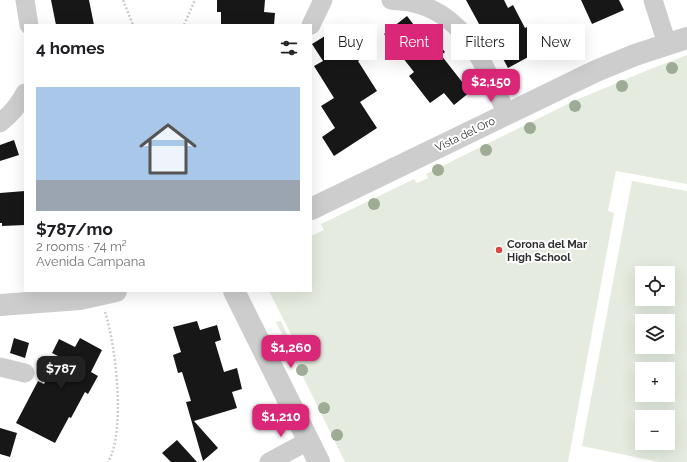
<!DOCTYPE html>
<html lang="en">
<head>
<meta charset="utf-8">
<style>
	:root { --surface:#fff; --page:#f2f2f2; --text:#202124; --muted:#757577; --line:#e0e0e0; --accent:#db2777 }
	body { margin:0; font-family:Raleway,sans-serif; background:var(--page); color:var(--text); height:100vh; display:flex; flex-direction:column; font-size:15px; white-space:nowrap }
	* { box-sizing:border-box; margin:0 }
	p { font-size:13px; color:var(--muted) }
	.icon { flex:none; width:22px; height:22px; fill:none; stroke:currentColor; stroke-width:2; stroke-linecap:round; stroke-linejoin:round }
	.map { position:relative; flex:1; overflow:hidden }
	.details { position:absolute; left:24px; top:24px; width:288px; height:268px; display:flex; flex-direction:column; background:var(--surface); border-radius:0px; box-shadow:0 4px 16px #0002 }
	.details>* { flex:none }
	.hud { position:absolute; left:324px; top:24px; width:303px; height:36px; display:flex; gap:8px }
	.fabs { position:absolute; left:635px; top:266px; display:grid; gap:8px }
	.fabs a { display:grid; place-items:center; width:40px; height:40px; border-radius:0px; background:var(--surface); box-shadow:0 4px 16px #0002; font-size:20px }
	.price { position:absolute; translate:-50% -34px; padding:0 9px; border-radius:8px; background:var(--accent); color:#fff; font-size:13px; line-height:26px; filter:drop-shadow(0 1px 2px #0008) }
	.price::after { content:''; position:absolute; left:50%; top:24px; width:12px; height:9px; margin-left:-6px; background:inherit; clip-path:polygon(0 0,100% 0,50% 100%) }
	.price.on { background:#222; color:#fff }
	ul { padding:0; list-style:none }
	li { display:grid; align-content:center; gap:8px; height:212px; padding:0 12px }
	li+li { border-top:1px solid var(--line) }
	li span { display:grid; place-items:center; height:124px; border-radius:0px; color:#555 }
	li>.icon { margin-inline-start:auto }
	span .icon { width:72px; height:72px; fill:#fffc; stroke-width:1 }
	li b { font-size:17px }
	h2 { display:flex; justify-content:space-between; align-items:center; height:48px; padding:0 12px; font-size:17px }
	.pill { padding:0 14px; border-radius:0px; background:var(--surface); box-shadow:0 4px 16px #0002; font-size:14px; line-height:36px }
	.pill.on { background:var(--accent); color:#fff }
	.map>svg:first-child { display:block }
	.green { fill:#e5ecdf; fill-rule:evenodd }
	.building { fill:#171717 }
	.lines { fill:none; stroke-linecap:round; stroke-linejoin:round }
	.path { stroke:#cdcdcd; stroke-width:2.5; stroke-dasharray:2 2; stroke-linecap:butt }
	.minor { stroke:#cdcdcd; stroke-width:19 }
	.tertiary { stroke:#cdcdcd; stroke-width:22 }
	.tree { fill:#9eac96 }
	.poi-dot { fill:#da4740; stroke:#fff; stroke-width:1.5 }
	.labels { text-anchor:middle; stroke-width:4; stroke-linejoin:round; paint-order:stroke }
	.street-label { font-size:11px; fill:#303030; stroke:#fff }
	.poi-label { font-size:11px; font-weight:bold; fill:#303030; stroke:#fff; text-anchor:start }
</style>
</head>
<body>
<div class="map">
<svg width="687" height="462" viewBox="0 0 687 462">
	<rect width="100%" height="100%" fill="#fff"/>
	<g class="green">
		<path d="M687 55V184L616 171 608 211 614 213 568 462H345L276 322 281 321 298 358 302 356 269 291H311V236L324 230 321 224 414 179 417 183 428 178 426 174 576 100 653 68Z"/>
		<path d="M632 181 687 191V462H659L582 446ZM642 273H668V299H642ZM642 321H668V347H642ZM642 369H668V395H642ZM642 417H668V443H642Z"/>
	</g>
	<g class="building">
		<path d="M51 0H89L94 25H56Z"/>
		<path d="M217 0H265L264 12 275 13 274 25H221V12H217Z"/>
		<path d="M466 0H504L508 8 513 5 525 28 531 25 543 49 508 68 495 44 491 46Z"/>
		<path d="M581 0H619L624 10 592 24Z"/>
		<path d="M407 16 417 29 422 24 445 52 441 55 470 92 454 105 444 93 430 103 409 76 414 72 384 34Z"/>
		<path d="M343 25 364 57 358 61 377 91 360 102 377 128 334 156 322 137 335 128 321 106 334 98 314 66 323 61 312 44Z"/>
		<path d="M14 140 19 155 0 161V145Z"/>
		<path d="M25 191V225L2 226V223H0V193Z"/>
		<path d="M197 321 200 330 217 325 221 340 215 342 224 372 237 368 242 389 232 392 237 408 194 421 218 448 203 461 186 402 191 401 182 372 178 373 173 355 181 352 173 327Z"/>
		<path d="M14 338 29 343 25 358 10 353Z"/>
		<path d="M80 338 102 350 91 372 98 376 88 394 85 392 71 418 69 417 55 443 16 423 38 381 44 384 58 356 52 353 59 339 75 347Z"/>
		<path d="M0 428 17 433 10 457 0 454Z"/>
		<path d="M177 440 197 462H171L162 453Z"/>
	</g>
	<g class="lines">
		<g class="path">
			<path d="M123 0 133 25"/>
			<path d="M184 25 195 0"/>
			<path d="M105 312C116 345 126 432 108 462"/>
		</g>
		<g class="minor">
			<path d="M25 0 29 25"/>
			<path d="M391 0C398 1 406 1 413 3 468 15 485 69 507 114"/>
			<path d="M653 0 667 44"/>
			<path d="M311 25 323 0"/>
			<path d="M0 123C11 114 19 105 25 93"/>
			<path d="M0 367 25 373"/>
			<path d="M269 462 308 441"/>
		</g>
		<g class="tertiary">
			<path d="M311 209 596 71 635 55 687 38"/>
			<path d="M234 291 319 462"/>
			<path d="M0 305 80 299 116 291"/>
		</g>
	</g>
	<g class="tree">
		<circle cx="672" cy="68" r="6"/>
		<circle cx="622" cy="86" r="6"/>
		<circle cx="575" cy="106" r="6"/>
		<circle cx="530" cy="128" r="6"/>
		<circle cx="486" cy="150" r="6"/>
		<circle cx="438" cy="170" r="6"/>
		<circle cx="374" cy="204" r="6"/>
		<circle cx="302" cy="370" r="6"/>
		<circle cx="324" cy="408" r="6"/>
		<circle cx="337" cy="435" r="6"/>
	</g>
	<circle class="poi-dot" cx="499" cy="250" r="4"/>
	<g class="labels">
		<g class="street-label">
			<text transform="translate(465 134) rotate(-26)" y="4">Vista del Oro</text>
		</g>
		<g class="poi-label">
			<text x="507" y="248">Corona del Mar<tspan x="507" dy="13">High School</tspan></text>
		</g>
	</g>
</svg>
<div class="fabs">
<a><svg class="icon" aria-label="locate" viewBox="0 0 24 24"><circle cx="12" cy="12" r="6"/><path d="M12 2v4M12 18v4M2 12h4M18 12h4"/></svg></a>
<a><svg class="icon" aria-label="layers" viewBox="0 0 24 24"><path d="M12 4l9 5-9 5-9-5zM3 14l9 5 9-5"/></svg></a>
<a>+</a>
<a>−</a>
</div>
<b class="price" style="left:491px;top:103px">$2,150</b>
<b class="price" style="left:291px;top:369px">$1,260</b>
<b class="price on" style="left:61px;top:390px">$787</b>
<b class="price" style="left:281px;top:438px">$1,210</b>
<div class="hud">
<a class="pill">Buy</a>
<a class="pill on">Rent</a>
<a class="pill">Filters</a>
<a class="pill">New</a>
</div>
<section class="details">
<h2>4 homes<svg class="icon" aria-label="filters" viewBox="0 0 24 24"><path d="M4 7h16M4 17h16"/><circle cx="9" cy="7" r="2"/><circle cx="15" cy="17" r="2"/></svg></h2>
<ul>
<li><span style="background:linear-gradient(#a9c7e8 75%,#9aa5b1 0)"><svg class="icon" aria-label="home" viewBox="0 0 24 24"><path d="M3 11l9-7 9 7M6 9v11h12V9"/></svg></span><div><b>$787/mo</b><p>2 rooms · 74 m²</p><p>Avenida Campana</p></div></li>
</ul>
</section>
</div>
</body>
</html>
